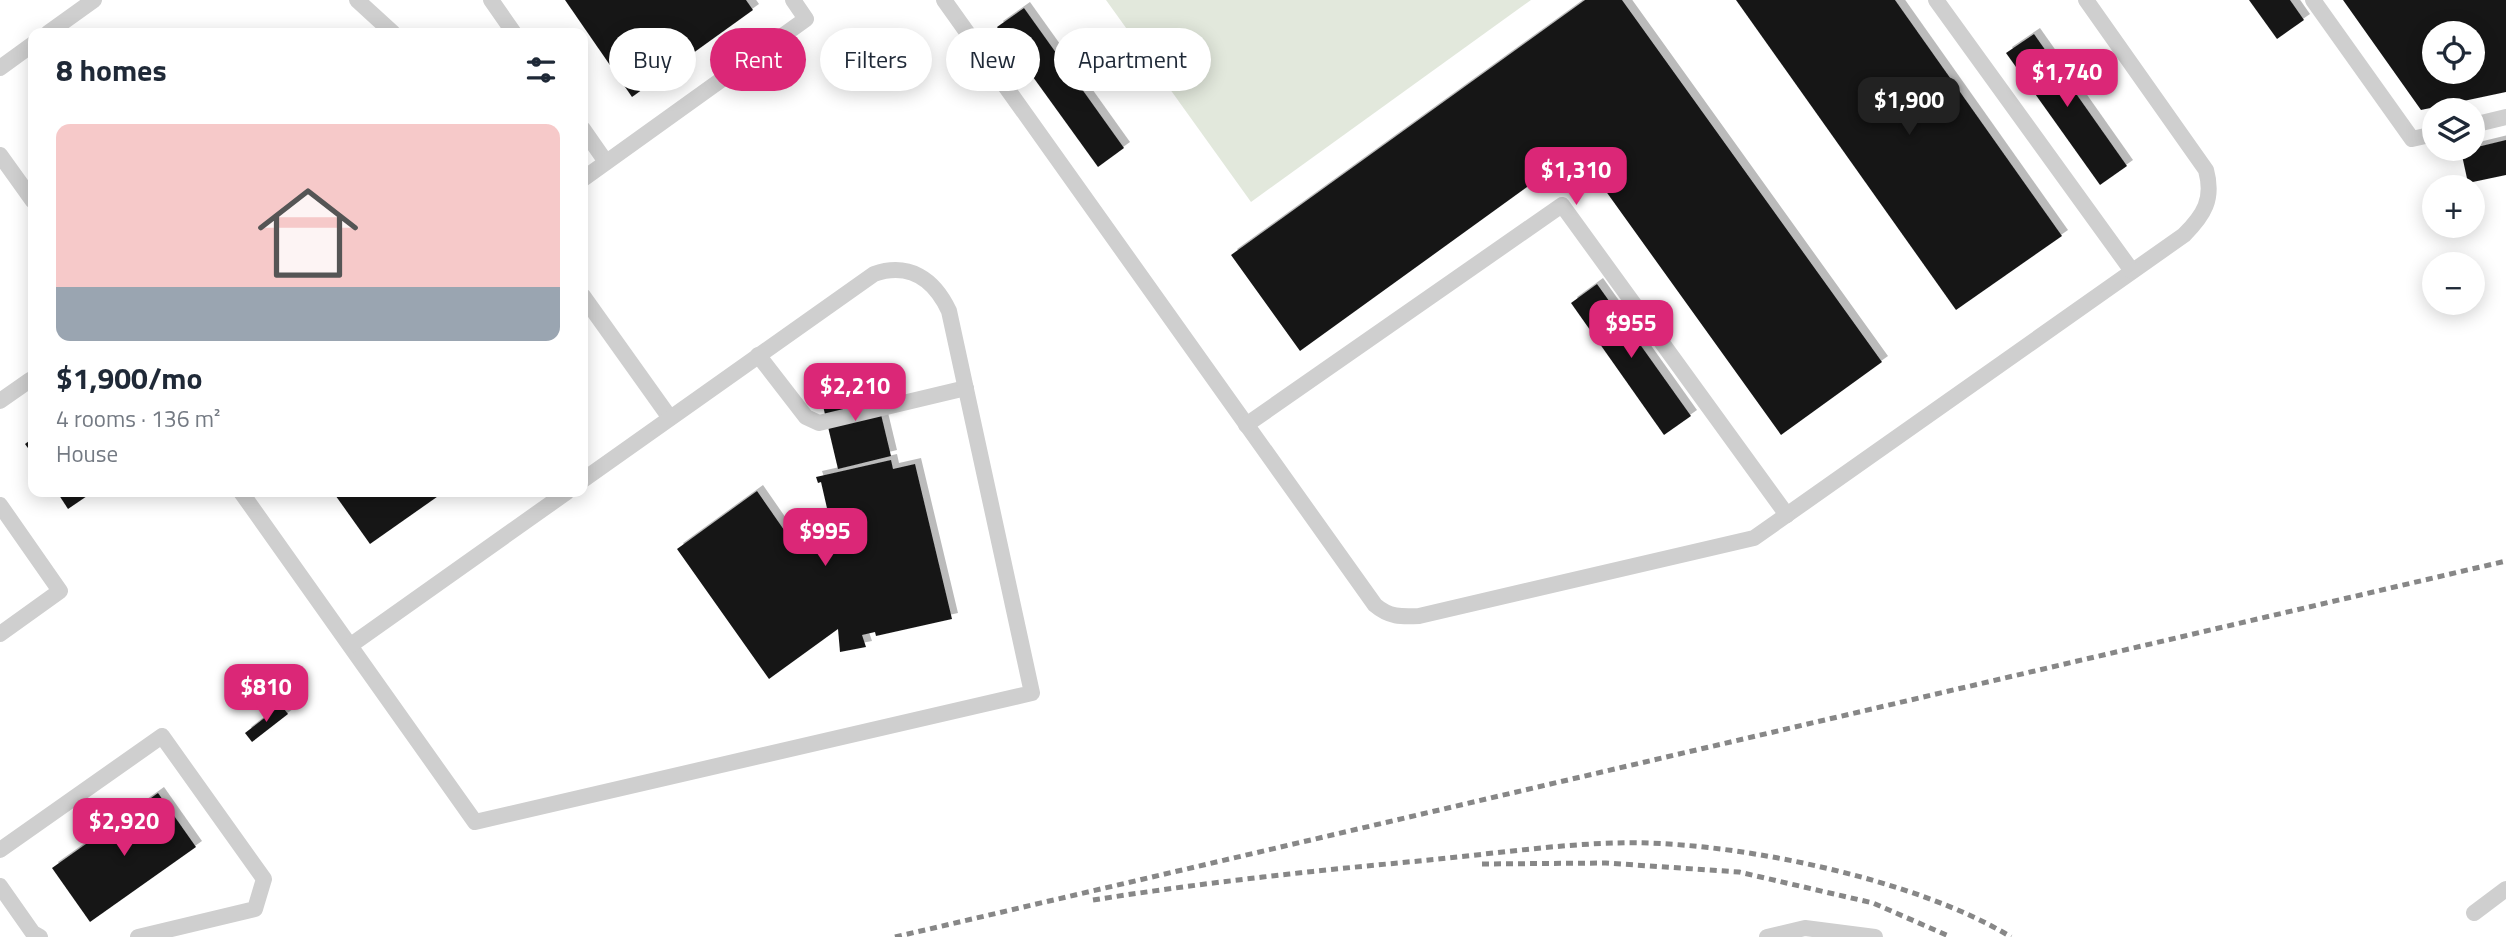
<!DOCTYPE html>
<html lang="en">
<head>
<meta charset="utf-8">
<style>
	:root { --surface:#fff; --page:#f2f2f3; --text:#1f2937; --muted:#747a83; --accent:#db2777 }
	body { margin:0; font-family:"Titillium Web",sans-serif; background:var(--page); color:var(--text); height:100vh; display:flex; flex-direction:column; font-size:26px; white-space:nowrap }
	* { box-sizing:border-box; margin:0 }
	p { font-size:23px; color:var(--muted) }
	.icon { flex:none; width:38px; height:38px; fill:none; stroke:currentColor; stroke-width:2; stroke-linecap:round; stroke-linejoin:round }
	.map { position:relative; flex:1; overflow:hidden }
	.drawer { position:absolute; left:28px; top:28px; width:560px; height:469px; display:flex; flex-direction:column; background:var(--surface); border-radius:14px; box-shadow:0 4px 18px #0003 }
	.drawer>* { flex:none }
	.banner { position:absolute; left:609px; top:28px; width:665px; height:63px; display:flex; gap:14px }
	.buttons { position:absolute; left:2422px; top:21px; display:grid; gap:14px }
	.buttons a { display:grid; place-items:center; width:63px; height:63px; border-radius:50%; background:var(--surface); box-shadow:0 4px 18px #0003; font-size:35px }
	.price { position:absolute; translate:-50% -60px; padding:0 16px; border-radius:14px; background:var(--accent); color:#fff; font-size:23px; line-height:46px; filter:drop-shadow(0 2px 4px #0008) }
	.price::after { content:''; position:absolute; left:50%; top:42px; width:21px; height:16px; margin-left:-10px; background:inherit; clip-path:polygon(0 0,100% 0,50% 100%) }
	.price.active { background:#222; color:#fff }
	ul { padding:0; list-style:none }
	li { display:grid; align-content:center; gap:14px; height:371px; padding:0 28px }
	li span { display:grid; place-items:center; height:217px; border-radius:14px; color:#555 }
	li>.icon { margin-inline-start:auto }
	span .icon { width:126px; height:126px; fill:#fffc; stroke-width:1 }
	li b { font-size:30px }
	h2 { display:flex; justify-content:space-between; align-items:center; height:84px; padding:0 28px; font-size:30px }
	.chip { padding:0 24px; border-radius:32px; background:var(--surface); box-shadow:0 4px 18px #0003; font-size:24px; line-height:63px }
	.chip.active { background:var(--accent); color:#fff }
	.map>svg:first-child { display:block }
	.green { fill:#e2e8dc }
	.building { fill:#191919; fill-rule:evenodd; filter:url(#shadow) }
	.lines { fill:none; stroke-linecap:round; stroke-linejoin:round }
	.lane { stroke:#cfcfcf; stroke-width:16 }
	.rail { stroke:#878787; stroke-width:5; stroke-dasharray:7 5; stroke-linecap:butt }
</style>
</head>
<body>
<div class="map">
<svg width="2506" height="937" viewBox="0 0 2506 937">
	<defs>
		<filter id="shadow"><feDropShadow dx="6" dy="-6" stdDeviation="0" flood-color="#0004"/></filter>
	</defs>
	<rect width="100%" height="100%" fill="#fff"/>
	<path class="green" d="M1106 0H1531L1251 202Z"/>
	<g class="building">
		<path d="M565 0H746L753 10 632 97Z"/>
		<path d="M1585 0H1622L1882 362 1781 435 1577 151 1300 351 1231 255Z"/>
		<path d="M1736 0H1895L2062 236 1956 310Z"/>
		<path d="M2249 0H2290L2304 20 2277 39Z"/>
		<path d="M2343 0H2506V92L2421 110ZM2434 33H2473V72H2434Z"/>
		<path d="M1024 8 1124 148 1098 167 997 27Z"/>
		<path d="M2034 34 2127 166 2100 185 2006 53Z"/>
		<path d="M2506 140V175L2468 183 2461 151Z"/>
		<path d="M1597 284 1691 416 1664 435 1571 303Z"/>
		<path d="M872 377 891 456 838 469 819 389Z"/>
		<path d="M33 438V455L25 444Z"/>
		<path d="M891 460 893 469 915 464 952 619 876 636 875 632 862 635 866 647 840 652 838 629 769 679 677 549 757 491 791 540 832 530 821 482 818 483 816 477Z"/>
		<path d="M57 492H88L90 494 68 509Z"/>
		<path d="M333 492H444L370 544Z"/>
		<path d="M281 705 288 714 252 742 245 733Z"/>
		<path d="M158 793 196 847 90 922 52 868Z"/>
	</g>
	<g class="lines">
		<g class="lane">
			<path d="M357 0 393 33"/>
			<path d="M491 0 514 33"/>
			<path d="M944 0 1375 605C1389 617 1401 617 1419 616L1754 538 2184 235C2204 215 2214 199 2206 170L2086 0"/>
			<path d="M1936 0 2132 271"/>
			<path d="M2313 0 2412 139 2434 134"/>
			<path d="M48 33 94 0"/>
			<path d="M0 68 33 44"/>
			<path d="M2473 125 2506 117"/>
			<path d="M583 129 606 162"/>
			<path d="M0 155 33 201"/>
			<path d="M583 179 806 19 793 0"/>
			<path d="M583 296 670 418"/>
			<path d="M758 355 806 417 819 423 966 388"/>
			<path d="M0 401 30 380"/>
			<path d="M1246 425 1562 205 1787 515"/>
			<path d="M241 492 475 822 1032 693 949 311C934 279 909 262 874 274L583 480"/>
			<path d="M0 505 60 591 0 634"/>
			<path d="M351 645 567 492"/>
			<path d="M0 850 162 736 264 879 255 909 138 937"/>
			<path d="M0 886 33 933 40 937"/>
			<path d="M2474 913 2506 889"/>
			<path d="M1767 937 1805 928 1875 937"/>
		</g>
		<g class="rail">
			<path d="M1482 864 1606 863 1739 872 1873 903 1951 937"/>
			<path d="M1093 900C1201 883 1310 871 1419 861 1483 855 1549 845 1614 843 1726 839 1915 878 2011 937"/>
			<path d="M895 937 2506 561"/>
		</g>
	</g>
</svg>
<div class="buttons">
<a><svg class="icon" aria-label="locate" viewBox="0 0 24 24"><circle cx="12" cy="12" r="6"/><path d="M12 2v4M12 18v4M2 12h4M18 12h4"/></svg></a>
<a><svg class="icon" aria-label="layers" viewBox="0 0 24 24"><path d="M12 4l9 5-9 5-9-5zM3 14l9 5 9-5"/></svg></a>
<a>+</a>
<a>−</a>
</div>
<b class="price" style="left:2067px;top:109px">$1,740</b>
<b class="price active" style="left:1909px;top:137px">$1,900</b>
<b class="price" style="left:1576px;top:207px">$1,310</b>
<b class="price" style="left:1631px;top:360px">$955</b>
<b class="price" style="left:855px;top:423px">$2,210</b>
<b class="price" style="left:825px;top:568px">$995</b>
<b class="price" style="left:266px;top:724px">$810</b>
<b class="price" style="left:124px;top:858px">$2,920</b>
<div class="banner">
<a class="chip">Buy</a>
<a class="chip active">Rent</a>
<a class="chip">Filters</a>
<a class="chip">New</a>
<a class="chip">Apartment</a>
</div>
<section class="drawer">
<h2>8 homes<svg class="icon" aria-label="filters" viewBox="0 0 24 24"><path d="M4 7h16M4 17h16"/><circle cx="9" cy="7" r="2"/><circle cx="15" cy="17" r="2"/></svg></h2>
<ul>
<li><span style="background:linear-gradient(#f6c9c9 75%,#9aa5b1 0)"><svg class="icon" aria-label="home" viewBox="0 0 24 24"><path d="M3 11l9-7 9 7M6 9v11h12V9"/></svg></span><div><b>$1,900/mo</b><p>4 rooms · 136 m²</p><p>House</p></div></li>
</ul>
</section>
</div>
</body>
</html>
